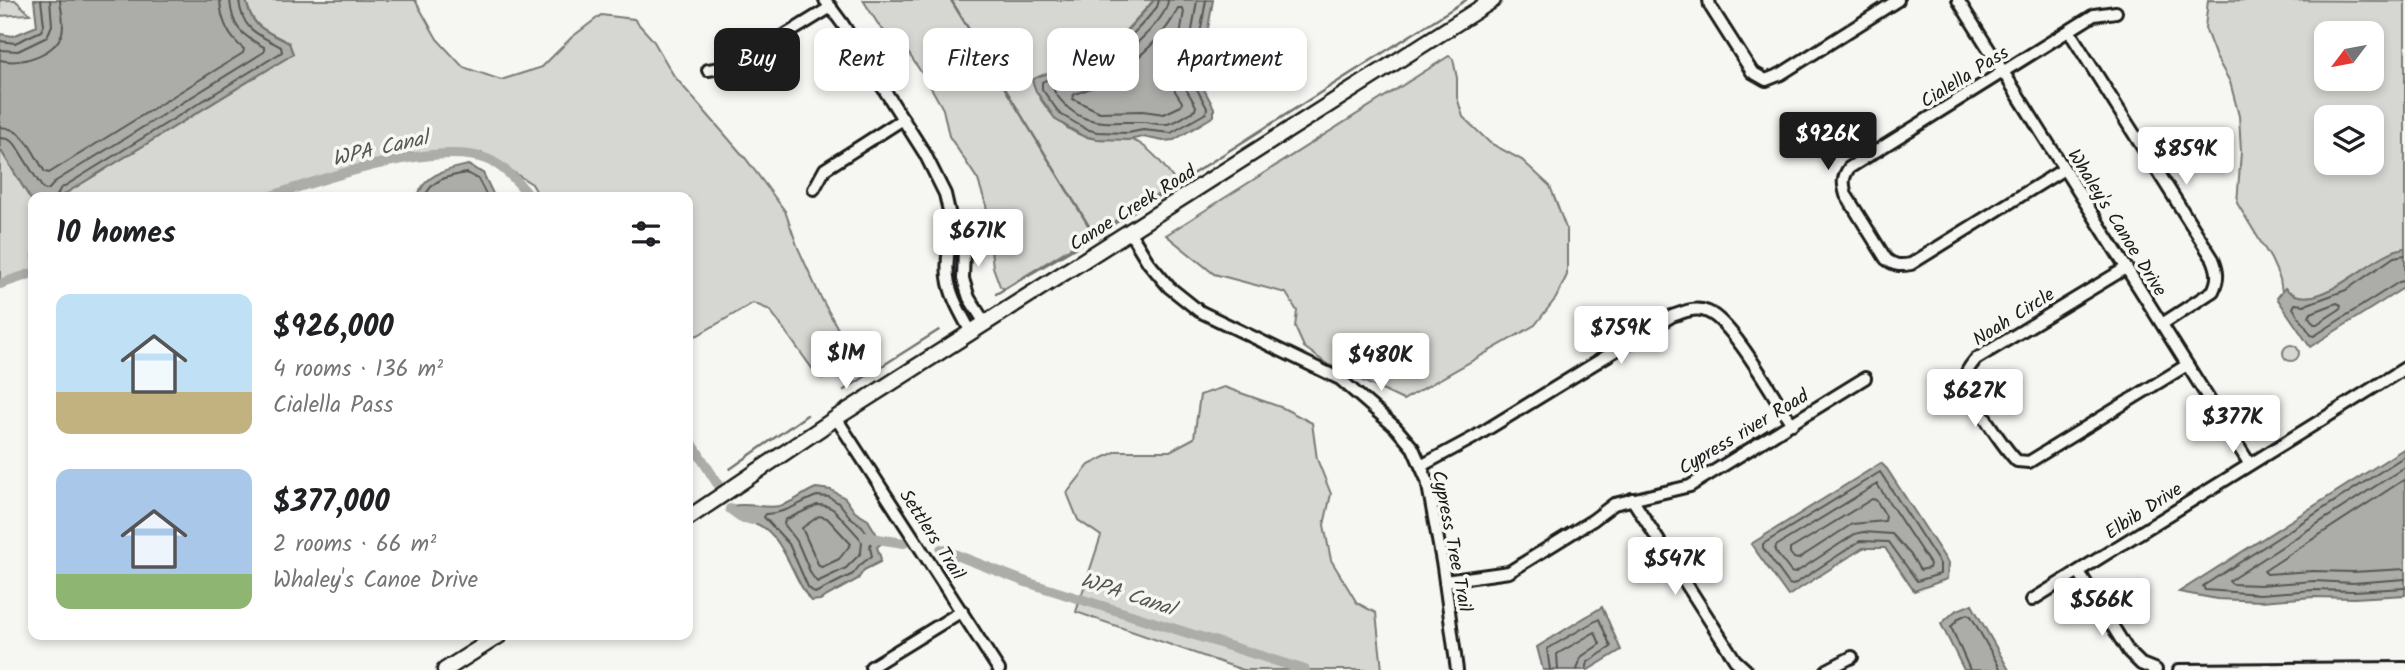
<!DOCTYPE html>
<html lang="en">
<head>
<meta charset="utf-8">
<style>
	:root { --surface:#fff; --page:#f2f2f2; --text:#202124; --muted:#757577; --accent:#1c1c1c }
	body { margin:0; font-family:Kalam,sans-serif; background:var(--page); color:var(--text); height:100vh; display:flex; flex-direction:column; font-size:26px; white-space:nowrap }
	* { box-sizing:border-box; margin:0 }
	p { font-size:23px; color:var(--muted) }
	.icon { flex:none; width:38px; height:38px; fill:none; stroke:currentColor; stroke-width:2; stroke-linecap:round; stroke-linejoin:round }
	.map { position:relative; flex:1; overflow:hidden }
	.side { position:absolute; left:28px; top:192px; width:665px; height:448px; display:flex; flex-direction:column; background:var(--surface); border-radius:14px; box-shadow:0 4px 10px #0003 }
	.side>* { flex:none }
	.hud { position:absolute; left:714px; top:28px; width:665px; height:63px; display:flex; gap:14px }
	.needle { width:46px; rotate:238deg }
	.tools { position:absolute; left:2314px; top:21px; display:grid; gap:14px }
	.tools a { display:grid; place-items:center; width:70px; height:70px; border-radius:14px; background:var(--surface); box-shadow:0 4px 10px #0003; font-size:35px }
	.price { position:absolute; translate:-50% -60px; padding:0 16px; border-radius:7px; background:#fff; color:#222; font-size:23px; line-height:46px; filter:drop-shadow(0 2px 4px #0008) }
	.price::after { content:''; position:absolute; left:50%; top:42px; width:21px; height:16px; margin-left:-10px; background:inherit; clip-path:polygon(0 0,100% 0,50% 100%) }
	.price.on { background:var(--accent); color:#fff }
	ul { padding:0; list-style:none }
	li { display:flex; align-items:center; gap:21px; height:175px; padding:0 28px }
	li span { display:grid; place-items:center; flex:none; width:196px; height:140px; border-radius:14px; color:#555 }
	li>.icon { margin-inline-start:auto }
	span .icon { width:84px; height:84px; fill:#fffc; stroke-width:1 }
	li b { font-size:30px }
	h2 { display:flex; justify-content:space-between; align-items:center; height:84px; padding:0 28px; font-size:30px }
	.chip { padding:0 24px; border-radius:14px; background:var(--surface); box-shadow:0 4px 10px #0003; font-size:24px; line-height:63px }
	.chip.on { background:var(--accent); color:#fff }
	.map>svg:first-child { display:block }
	.green { fill:#d6d6d2; stroke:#797977; stroke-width:2; fill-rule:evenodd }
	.water { fill:#acaca9; stroke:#727271; stroke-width:2 }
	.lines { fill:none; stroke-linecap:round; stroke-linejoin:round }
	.shore { stroke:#565654; stroke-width:2 }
	.stream { stroke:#727271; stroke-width:2.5 }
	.canal { stroke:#acaca9; stroke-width:10 }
	.minor-casing { stroke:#1c1c1c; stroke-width:16 }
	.major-casing { stroke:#1c1c1c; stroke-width:19 }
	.minor { stroke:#f6f6f2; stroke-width:10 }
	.major { stroke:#f6f6f2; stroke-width:14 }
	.labels { text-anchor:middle; stroke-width:7; stroke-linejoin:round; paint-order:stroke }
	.street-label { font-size:19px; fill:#1c1c1c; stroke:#f6f6f2 }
	.water-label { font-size:21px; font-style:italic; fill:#565654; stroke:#f6f6f2 }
</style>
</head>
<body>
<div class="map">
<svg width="2405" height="670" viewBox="0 0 2405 670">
	<rect width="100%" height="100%" fill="#f6f6f2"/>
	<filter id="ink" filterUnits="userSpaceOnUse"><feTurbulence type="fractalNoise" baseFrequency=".0143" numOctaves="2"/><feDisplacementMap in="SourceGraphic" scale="14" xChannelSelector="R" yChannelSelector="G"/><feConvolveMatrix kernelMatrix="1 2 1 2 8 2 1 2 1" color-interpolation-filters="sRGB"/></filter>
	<g filter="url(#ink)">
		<g class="green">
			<path d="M0 0H15L30 14 0 16Z"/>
			<path d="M246 0H415L437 39 463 67 501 80 542 67 572 37 601 15 634 19 653 40 674 76 746 159 785 211 798 248 819 294 844 340 843 378H819L770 310 753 303 698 335 688 337V198H540L532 184 482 153H411L259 198H58L293 54 289 43C265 30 252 28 246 0Z"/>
			<path d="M863 0H1154L1118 39 1080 65 1032 80C1041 108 1066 136 1097 139 1111 140 1126 136 1139 143 1155 153 1166 168 1176 183L1004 289 1000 286 993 267 986 205 978 180 949 136 943 109 929 84 909 54 880 27Z"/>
			<path d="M2208 0 2405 1V248C2371 252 2318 320 2285 289L2282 292 2280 279 2271 259 2237 203 2241 152 2239 116 2230 82 2216 57 2205 28ZM2326 33H2371V79H2326ZM2326 117H2371V163H2326Z"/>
			<path d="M1449 56 1453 59 1457 78V97L1463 117 1490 143 1522 160 1550 186 1567 231V275L1556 298 1535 325 1403 400 1327 364 1304 347 1295 327 1297 311 1286 293 1214 274 1166 235Z"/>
			<path d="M0 149 33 203V273L0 284Z"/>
			<circle cx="2291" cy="353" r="8"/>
			<path d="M1224 387 1283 408 1312 423 1317 459 1331 494 1324 525 1331 560 1357 603 1376 613 1382 670H1243L1076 612 1101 536 1078 520 1067 493 1089 465 1117 451H1170L1194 438 1200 395Z"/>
		</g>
		<g class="water">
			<path d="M34 0H246C252 29 265 30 289 43L293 54 58 198H33V203L0 149V34L13 36 37 26Z"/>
			<path d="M1154 0H1213L1199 80 1214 108V116L1174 140 1163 141 1143 137 1128 140 1097 139 1083 136 1056 120 1036 91 1032 80C1050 69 1062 73 1080 65 1107 54 1135 23 1154 0Z"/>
			<path d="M468 165 483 173 495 198H417C424 174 446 170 468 165Z"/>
			<path d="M2405 248V287L2310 347 2277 298 2285 288C2318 321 2370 252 2405 248Z"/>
			<path d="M2405 448V595L2354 598 2314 597 2261 601 2217 599 2179 592Z"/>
			<path d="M1881 463 1887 469 1948 563 1947 579 1914 591 1885 548H1863L1788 596 1751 544Z"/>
			<path d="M816 488 831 490 845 498 855 512 868 520 882 543 877 547 881 559 880 562 864 570 858 579 820 600 811 601C791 578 781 519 743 522L732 506C748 502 763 509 779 506 793 503 803 493 816 488Z"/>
			<path d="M1972 604V605L2009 670H1964L1941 624 1955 611Z"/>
			<path d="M1602 607 1621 650 1588 670H1543L1537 647Z"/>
		</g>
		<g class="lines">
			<g class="shore">
				<path d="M1159 0 1157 7C1139 29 1107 63 1080 73 1068 77 1053 75 1042 82V89L1060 114 1086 129 1097 132 1128 133 1143 130 1171 133 1206 113 1207 108 1192 80 1206 0"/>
				<path d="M1168 0C1167 23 1108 70 1087 79 1077 84 1065 84 1055 87L1054 91C1080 130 1104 121 1143 122 1152 122 1161 127 1171 123 1179 121 1187 114 1195 110L1196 106 1186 89 1184 80 1197 0"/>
				<path d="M1178 8H1182L1184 11 1173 80 1175 91 1182 102 1181 106 1164 114 1143 111 1100 112 1073 99 1074 94C1111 84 1162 44 1178 8Z"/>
				<path d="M0 41 15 43 41 31 44 25 41 0"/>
				<path d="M0 50 18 51 47 37 52 25 50 0"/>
				<path d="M0 60C20 65 55 55 62 33 65 23 61 11 60 0"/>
				<path d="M0 127C25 128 33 153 45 172L49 173 243 53 244 49C228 37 221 20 220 0"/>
				<path d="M0 138 8 139 15 144 43 189 48 190 56 181 264 52V47C241 35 232 27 230 0"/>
				<path d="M56 198 60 189 282 52 281 47C257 34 242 30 239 0"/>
				<path d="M424 198C432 179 448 176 467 173L478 179 488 198"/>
				<path d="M2405 255 2394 257 2346 290 2305 305 2295 304 2293 308 2311 335 2314 336 2399 282 2405 281"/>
				<path d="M2337 303 2341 305 2340 309 2317 324H2314L2309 317 2311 313Z"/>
				<path d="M2405 456 2203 586 2205 590 2260 594 2314 590 2354 591 2405 588"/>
				<path d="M2405 467 2229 581 2232 584 2260 585 2314 581 2353 583 2405 579"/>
				<path d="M1880 472 1940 564V574L1917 581 1889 542 1860 541 1793 585 1789 584 1763 548V544Z"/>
				<path d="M2405 479 2264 571 2267 574 2313 571 2353 572 2405 569"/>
				<path d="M1877 484 1930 564 1929 568 1920 570 1911 555 1892 534 1863 532 1855 534 1795 573 1791 572 1775 551 1776 546Z"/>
				<path d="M817 496 829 497 840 504 850 517 862 526 871 540 870 548 872 556 860 565 853 574 815 593 808 587 789 544 764 517 766 514C787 513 798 503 817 496Z"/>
				<path d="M1872 499 1876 500 1886 516 1885 521 1852 524 1798 559 1794 558 1790 553V549L1797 545Z"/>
				<path d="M817 505C823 505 829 506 834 510 837 513 861 539 862 541 862 545 861 549 861 553L846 568 817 582 811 574 797 541 784 524 785 520Z"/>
				<path d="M819 516 827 518 851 544 839 559 822 567 819 566 802 528Z"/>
				<path d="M1550 670 1547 649 1599 619 1611 647 1588 662 1586 670"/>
				<path d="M1558 670 1557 654 1595 632 1600 644 1581 657 1577 670"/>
				<path d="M1970 670 1951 627 1959 618 1967 614 1971 616 2001 670"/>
			</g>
			<g class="stream">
				<path d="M951 0 1095 236 996 294"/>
				<path d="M1095 236 1466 0"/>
				<path d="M844 390 939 330"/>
				<path d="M730 469 807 415"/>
			</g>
			<g class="canal">
				<path d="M265 198C320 180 433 140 487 159 503 165 520 184 531 198"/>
				<path d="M0 284 33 273"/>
				<path d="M688 437 717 483"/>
				<path d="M730 509 741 517 752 520"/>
				<path d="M865 537 904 543"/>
				<path d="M941 549 1026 582 1305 670"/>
			</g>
			<defs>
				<g id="minor">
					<path d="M825 0 842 23 925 154 945 194 953 229 964 248 963 279 969 298 985 323"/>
					<path d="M1709 0 1710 6 1752 72 1766 80 1781 74 1898 0"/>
					<path d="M1958 0 2249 463"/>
					<path d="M2069 31 2213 259C2218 271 2219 279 2213 291L2162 324"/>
					<path d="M708 70 735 66 831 7"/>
					<path d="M2064 169 1911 264C1900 266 1895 266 1886 259L1846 195C1843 184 1842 178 1849 168L2094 15 2116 12"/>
					<path d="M814 189 825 169 903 119"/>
					<path d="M953 229C941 276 948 291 971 332"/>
					<path d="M1129 231 1148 262 1169 287 1199 311 1340 379 1395 427 1413 448 1427 480 1443 567 1457 670"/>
					<path d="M2126 268 1976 359C1972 364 1966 370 1965 378 1964 391 2006 450 2017 461L2029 462 2187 365"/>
					<path d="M836 418 999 670"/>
					<path d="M1421 466 1473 438 1672 316C1684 312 1696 306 1708 312 1733 322 1775 399 1792 424"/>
					<path d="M1632 499 1735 660 1746 670"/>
					<path d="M2079 572 2128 651 2141 664 2156 670"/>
					<path d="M1445 581 1509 572 1593 520 1614 504 1690 486 1865 378"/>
					<path d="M2032 600 2405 368"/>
					<path d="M871 667 962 611"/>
					<path d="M1827 670 1852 657"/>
					<path d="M2179 670 2405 668"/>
				</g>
				<g id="major">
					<path d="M688 518 836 418 1493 0"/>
					<path d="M445 670 500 635"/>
				</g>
			</defs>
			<use href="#minor" class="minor-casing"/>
			<use href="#major" class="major-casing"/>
			<use href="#minor" class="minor"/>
			<use href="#major" class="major"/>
		</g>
	</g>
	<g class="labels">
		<g class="street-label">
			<text transform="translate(1964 76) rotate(-32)" y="7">Cialella Pass</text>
			<text transform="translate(1132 207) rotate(-32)" y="7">Canoe Creek Road</text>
			<text transform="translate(2118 222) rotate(58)" y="7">Whaley's Canoe Drive</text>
			<text transform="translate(2013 316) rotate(-32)" y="7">Noah Circle</text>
			<text transform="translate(1743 431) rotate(-31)" y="7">Cypress river Road</text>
			<text transform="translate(2143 510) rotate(-33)" y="7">Elbib Drive</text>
			<text transform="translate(933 534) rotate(57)" y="7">Settlers Trail</text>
			<text transform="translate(1453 541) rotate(79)" y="7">Cypress Tree Trail</text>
		</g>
		<g class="water-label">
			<text transform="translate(380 148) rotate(-13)" y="7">WPA Canal</text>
			<text transform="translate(1128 594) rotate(18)" y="7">WPA Canal</text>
		</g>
	</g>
</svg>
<div class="tools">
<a><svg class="needle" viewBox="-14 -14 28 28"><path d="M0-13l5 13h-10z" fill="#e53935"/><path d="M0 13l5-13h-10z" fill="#757577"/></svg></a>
<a><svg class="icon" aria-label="layers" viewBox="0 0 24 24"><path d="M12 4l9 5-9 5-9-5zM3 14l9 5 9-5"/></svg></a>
</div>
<b class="price on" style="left:1828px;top:172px">$926K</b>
<b class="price" style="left:2186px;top:187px">$859K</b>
<b class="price" style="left:978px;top:269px">$671K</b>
<b class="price" style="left:1621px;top:366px">$759K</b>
<b class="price" style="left:846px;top:391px">$1M</b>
<b class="price" style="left:1381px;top:393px">$480K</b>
<b class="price" style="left:1975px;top:429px">$627K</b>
<b class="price" style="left:2233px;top:455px">$377K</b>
<b class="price" style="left:1675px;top:597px">$547K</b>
<b class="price" style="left:2102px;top:638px">$566K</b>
<div class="hud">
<a class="chip on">Buy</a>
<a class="chip">Rent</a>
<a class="chip">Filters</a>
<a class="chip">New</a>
<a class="chip">Apartment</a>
</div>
<section class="side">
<h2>10 homes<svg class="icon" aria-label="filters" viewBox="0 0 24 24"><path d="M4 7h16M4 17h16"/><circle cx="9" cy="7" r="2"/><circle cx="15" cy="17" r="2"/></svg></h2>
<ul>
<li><span style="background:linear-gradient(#bfe0f5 70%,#c2b280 0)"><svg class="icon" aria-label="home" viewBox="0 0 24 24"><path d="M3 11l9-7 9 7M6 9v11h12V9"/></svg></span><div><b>$926,000</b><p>4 rooms · 136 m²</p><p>Cialella Pass</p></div></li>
<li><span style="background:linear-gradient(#a9c7e8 75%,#8fb573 0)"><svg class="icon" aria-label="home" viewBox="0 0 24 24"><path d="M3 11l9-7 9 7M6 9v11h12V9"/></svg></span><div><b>$377,000</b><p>2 rooms · 66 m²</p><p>Whaley's Canoe Drive</p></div></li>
</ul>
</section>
</div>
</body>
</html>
